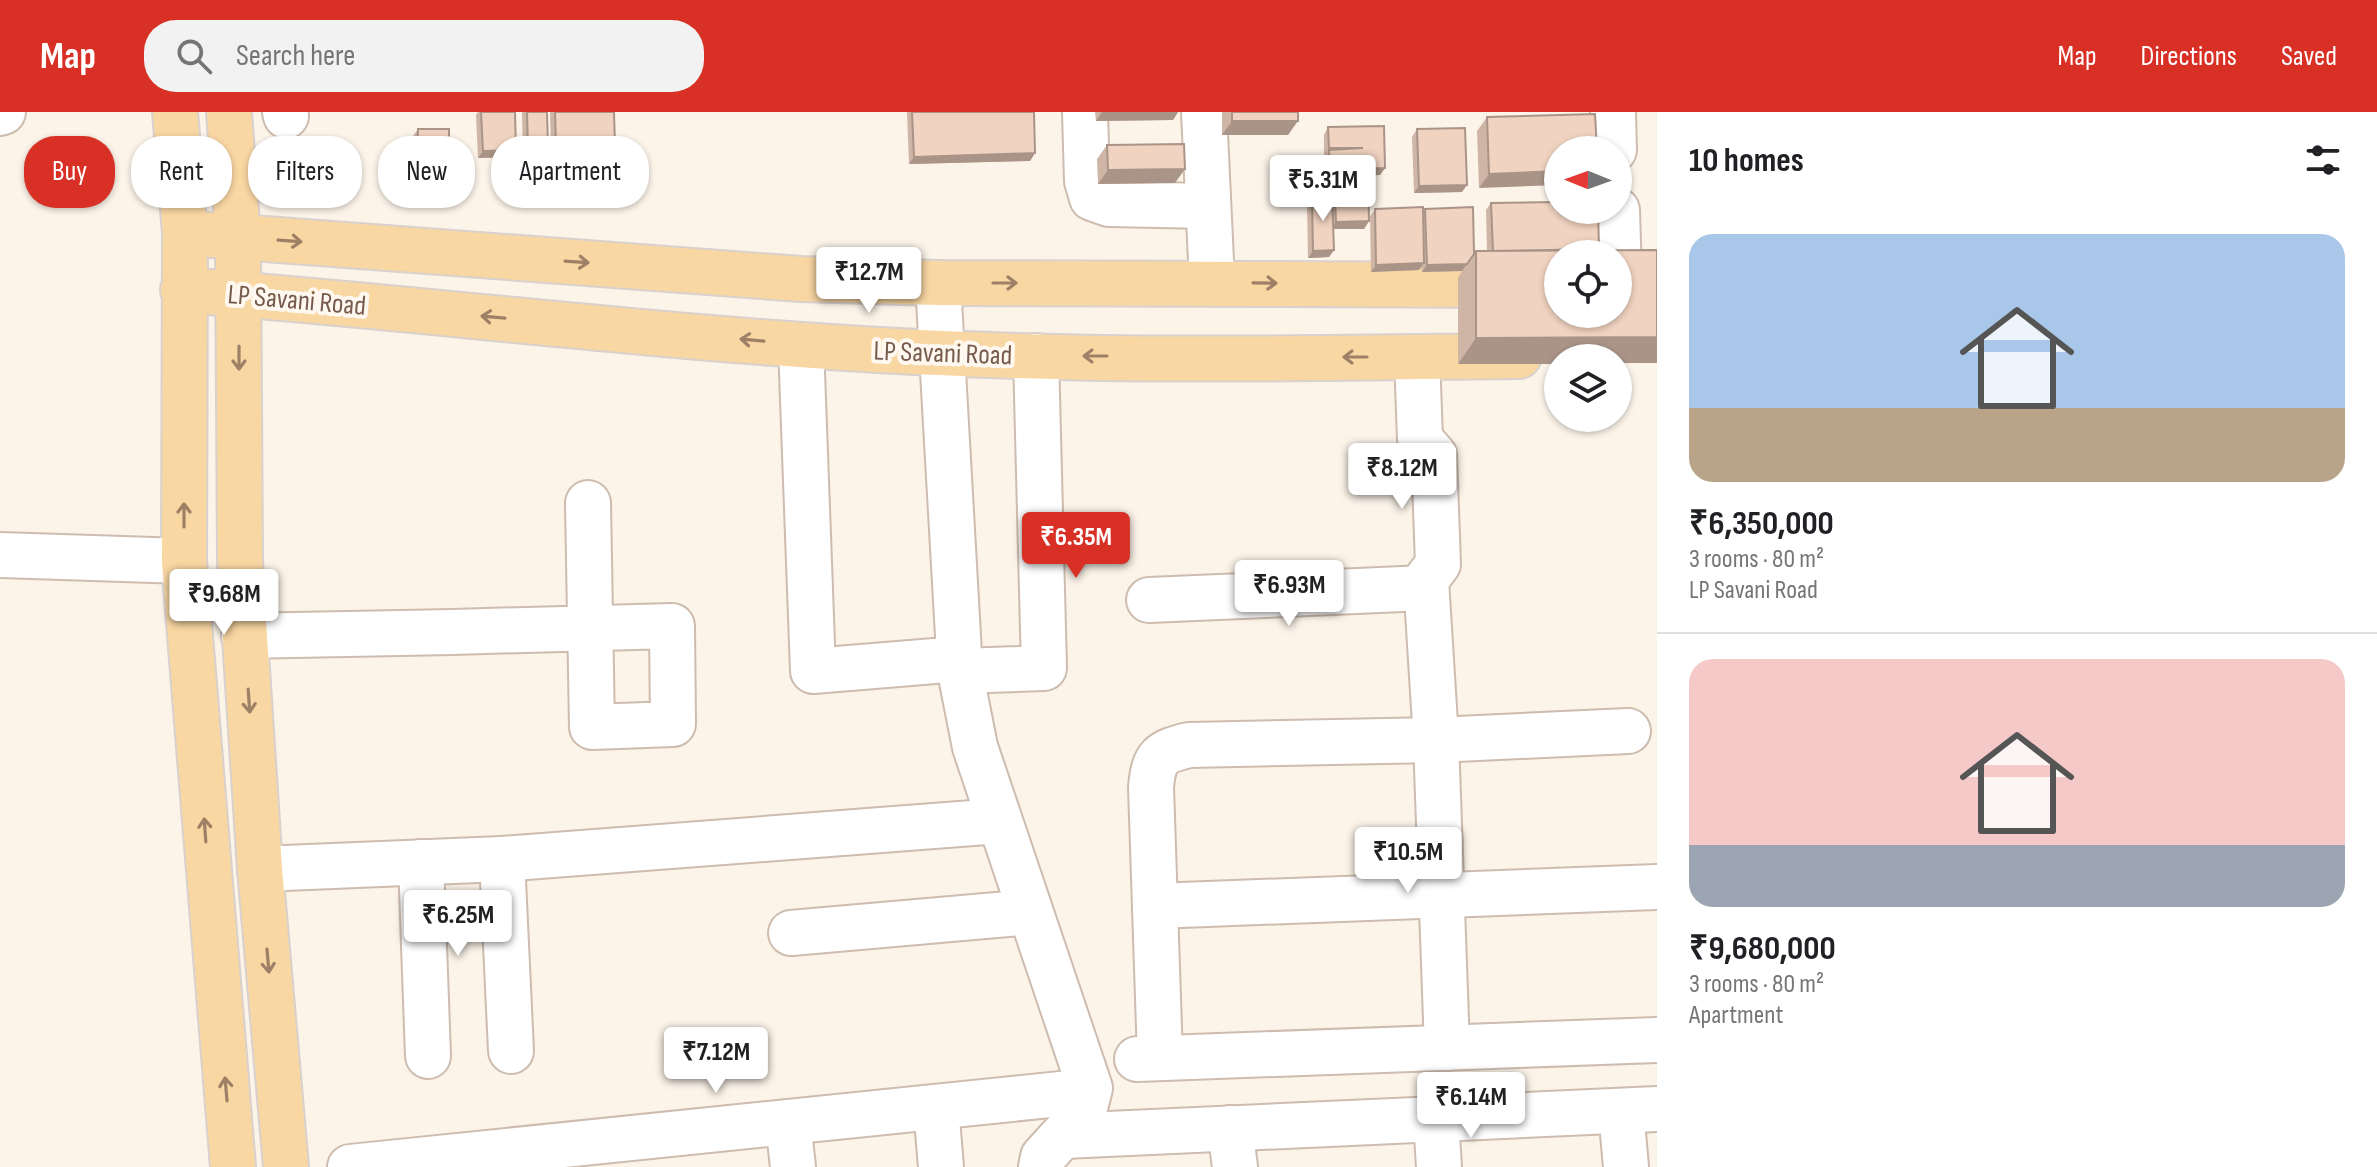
<!DOCTYPE html>
<html lang="en">
<head>
<meta charset="utf-8">
<style>
	:root { --surface:#fff; --page:#f2f2f2; --text:#202124; --muted:#757577; --line:#e0e0e0; --accent:#d93025 }
	body { margin:0; font-family:"Sofia Sans Condensed",sans-serif; background:var(--page); color:var(--text); height:100vh; display:flex; flex-direction:column; font-size:30px; white-space:nowrap }
	* { box-sizing:border-box; margin:0 }
	p { font-size:26px; color:var(--muted) }
	.icon { flex:none; width:44px; height:44px; fill:none; stroke:currentColor; stroke-width:2; stroke-linecap:round; stroke-linejoin:round }
	.map { position:relative; flex:1; overflow:hidden }
	.side { display:flex; flex-direction:column; background:var(--surface); width:720px }
	.side>* { flex:none }
	.guide { position:absolute; left:24px; top:24px; width:760px; height:72px; display:flex; gap:16px }
	.needle { width:52px; rotate:271deg }
	.fabs { position:absolute; left:1544px; top:24px; display:grid; gap:16px }
	.fabs a { display:grid; place-items:center; width:88px; height:88px; border-radius:50%; background:var(--surface); box-shadow:0 2px 6px #0004; font-size:40px }
	.price { position:absolute; translate:-50% -68px; padding:0 18px; border-radius:8px; background:#fff; color:#222; font-size:26px; line-height:52px; filter:drop-shadow(0 2px 4px #0008) }
	.price::after { content:''; position:absolute; left:50%; top:48px; width:24px; height:18px; margin-left:-12px; background:inherit; clip-path:polygon(0 0,100% 0,50% 100%) }
	.price.on { background:var(--accent); color:#fff }
	ul { padding:0; list-style:none }
	li { display:grid; align-content:center; gap:16px; height:424px; padding:0 32px }
	li+li { border-top:2px solid var(--line) }
	li span { display:grid; place-items:center; height:248px; border-radius:24px; color:#555 }
	li>.icon { margin-inline-start:auto }
	span .icon { width:144px; height:144px; fill:#fffc; stroke-width:1 }
	li b { font-size:34px }
	h2 { display:flex; justify-content:space-between; align-items:center; height:96px; padding:0 32px; font-size:34px }
	.tag { padding:0 28px; border-radius:32px; background:var(--surface); box-shadow:0 2px 6px #0004; font-size:28px; line-height:72px }
	.tag.on { background:var(--accent); color:#fff }
	header { display:flex; align-items:center; gap:48px; box-sizing:border-box; height:112px; padding:0 40px; background:var(--accent); color:#fff }
	header strong { font-size:38px }
	nav { display:flex; gap:44px; margin-inline-start:auto; font-size:28px }
	.search { width:560px; height:72px; background:var(--page); display:flex; align-items:center; gap:20px; box-sizing:border-box; padding:0 28px; border-radius:32px; color:var(--muted); font-size:30px }
	main { display:flex; flex:1; min-height:0 }
	.map>svg:first-child { display:block }
	.lines { fill:none; stroke-linecap:round; stroke-linejoin:round }
	.minor-casing { stroke:#cebcaf; stroke-width:48 }
	.major-casing { stroke:#d9d1cd; stroke-width:48 }
	.minor { stroke:#fff; stroke-width:44 }
	.major { stroke:#f9d7a3; stroke-width:44 }
	.wall { fill:#cfb5a6 }
	.shaded-wall { fill:#a99487 }
	.building { fill:#f1d3c1; stroke:#a99487; stroke-width:2; fill-rule:evenodd }
	.oneway { stroke:#9e8067 }
	.labels { text-anchor:middle; stroke-width:8; stroke-linejoin:round; paint-order:stroke }
	.street-label { font-size:28px; fill:#775b4d; stroke:#fff8f0 }
</style>
</head>
<body>
<header>
<strong>Map</strong>
<div class="search"><svg class="icon" aria-label="search" viewBox="0 0 24 24"><circle cx="10" cy="10" r="6"/><path d="M15 15l6 6"/></svg>Search here</div>
<nav><a>Map</a><a>Directions</a><a>Saved</a></nav>
</header>
<main>
<div class="map">
<svg width="1657" height="1055" viewBox="0 0 1657 1055">
	<rect width="100%" height="100%" fill="#fcf4e9"/>
	<g class="lines">
		<defs>
			<g id="minor">
				<path d="M285 0 286 4"/>
				<path d="M1085 0 1087 69 1092 86 1109 92 1208 94"/>
				<path d="M1204 0 1212 170"/>
				<path d="M1613 0 1614 38"/>
				<path d="M0 1 3 0"/>
				<path d="M1617 98 1620 196"/>
				<path d="M938 171 960 559 975 635 1090 976 1084 1000 1043 1045 1041 1055"/>
				<path d="M801 233 813 559 959 547"/>
				<path d="M1417 245 1420 327 1434 343 1438 452 1426 468 1436 628 1447 936"/>
				<path d="M0 443 184 449"/>
				<path d="M1149 488 1426 476"/>
				<path d="M244 524C387 522 529 518 672 514L673 612 592 615 588 391"/>
				<path d="M960 559 1044 556 1036 244"/>
				<path d="M502 747 511 939"/>
				<path d="M421 750 428 944"/>
				<path d="M260 757 502 747 999 709"/>
				<path d="M1155 794 1657 775"/>
				<path d="M791 821 1030 800"/>
				<path d="M1160 946 1151 675C1154 644 1160 640 1189 633L1436 628 1628 619"/>
				<path d="M1137 947 1657 928"/>
				<path d="M936 995 941 1055"/>
				<path d="M1621 999 1626 1055"/>
				<path d="M1436 1007 1439 1055"/>
				<path d="M788 1010 793 1055"/>
				<path d="M1230 1016 1235 1055"/>
				<path d="M1064 1024 1657 997"/>
				<path d="M350 1055 1089 979"/>
			</g>
			<g id="major">
				<path d="M175 0 185 121 184 449 233 1055"/>
				<path d="M229 0 238 125 240 449 260 757 286 1055"/>
				<path d="M185 121 801 167 938 171 1558 173"/>
				<path d="M183 178C435 197 687 230 940 241 1133 250 1326 246 1519 244"/>
			</g>
		</defs>
		<use href="#minor" class="minor-casing"/>
		<use href="#major" class="major-casing"/>
		<use href="#minor" class="minor"/>
		<use href="#major" class="major"/>
	</g>
	<g class="wall">
		<path d="M478 0H515L516 38 511 45 478 46 476 3Z"/>
		<path d="M522 0H547L548 35 543 42 523 43Z"/>
		<path d="M550 0H614L610 41H551Z"/>
		<path d="M907 0H1034L1035 41 1030 49 909 52Z"/>
		<path d="M1095 0H1178L1173 8 1096 9Z"/>
		<path d="M1222 0H1298L1288 23H1222Z"/>
		<path d="M1487 5 1597 38 1479 76 1477 19Z"/>
		<path d="M1328 15 1385 56 1380 63 1325 65 1324 45 1325 43H1324V23Z"/>
		<path d="M418 17 449 46 444 53 412 52 413 24Z"/>
		<path d="M1417 17 1462 80 1414 81 1412 25Z"/>
		<path d="M1107 33 1175 71 1098 72 1097 47Z"/>
		<path d="M1334 66 1369 109 1364 117H1333L1334 138 1329 145 1308 146 1307 90 1312 83 1329 82V73Z"/>
		<path d="M1491 91 1598 139 1558 246V252H1458V166L1462 159 1422 160 1421 155 1419 158 1371 160 1370 104 1375 97 1423 100 1425 97 1474 142 1476 139H1487L1486 98Z"/>
	</g>
	<g class="shaded-wall">
		<path d="M1102 0H1178L1173 8 1096 9Z"/>
		<path d="M1232 9H1298L1288 23H1222Z"/>
		<path d="M556 34H615L610 41H551Z"/>
		<path d="M548 35 543 42 523 43 528 36Z"/>
		<path d="M516 38 511 45 478 46 483 39Z"/>
		<path d="M1035 41 1030 49 909 52 914 45Z"/>
		<path d="M417 45 449 46 444 53 412 52Z"/>
		<path d="M1385 56 1380 63 1325 65 1330 58Z"/>
		<path d="M1185 57 1175 71 1098 72 1108 58Z"/>
		<path d="M1558 59V73L1479 76 1489 62Z"/>
		<path d="M1467 73 1462 80 1414 81 1419 74Z"/>
		<path d="M1369 109 1364 117H1331L1336 110Z"/>
		<path d="M1334 138 1329 145 1308 146 1313 139Z"/>
		<path d="M1424 151 1419 158 1371 160 1376 153Z"/>
		<path d="M1467 152 1462 159 1422 160 1427 153Z"/>
		<path d="M1657 225V251H1618V246H1558V252H1458L1476 226Z"/>
	</g>
	<g class="building">
		<path d="M481 0H515L516 38 483 39Z"/>
		<path d="M527 0H547L548 35 528 36Z"/>
		<path d="M555 0H614L615 34H556Z"/>
		<path d="M912 0H1034L1035 41 914 45Z"/>
		<rect x="1232" y="0" width="66" height="9"/>
		<path d="M1595 2 1597 38H1558V59L1489 62 1487 5Z"/>
		<path d="M1384 14 1385 56 1330 58 1329 38 1363 36H1329L1328 15Z"/>
		<path d="M1465 16 1467 73 1419 74 1417 17Z"/>
		<path d="M418 17H449V46L417 45Z"/>
		<path d="M1184 32 1185 57 1108 58 1107 33Z"/>
		<path d="M1368 65 1369 109 1336 110 1334 66Z"/>
		<path d="M1332 82 1334 138 1313 139 1312 83Z"/>
		<path d="M1558 90V98H1598L1599 137 1493 139 1491 91Z"/>
		<path d="M1423 95 1424 151 1376 153 1375 97Z"/>
		<path d="M1473 95 1474 142 1467 152 1427 153 1425 97Z"/>
		<path d="M1657 138V225L1476 226V139ZM1558 142H1618V202H1558Z"/>
	</g>
	<defs><path id="oneway-shaft" d="M-6 0H5M1.5-3L5.5 0L1.5 3" fill="none" stroke-width="1.6" stroke-linecap="round" stroke-linejoin="round" transform="scale(2)"/></defs>
	<g class="oneway">
		<use href="#oneway-shaft" transform="translate(290 129) rotate(4)"/>
		<use href="#oneway-shaft" transform="translate(577 150) rotate(4)"/>
		<use href="#oneway-shaft" transform="translate(1005 171)"/>
		<use href="#oneway-shaft" transform="translate(1265 171) rotate(1)"/>
		<use href="#oneway-shaft" transform="translate(493 205) rotate(-175)"/>
		<use href="#oneway-shaft" transform="translate(752 228) rotate(-175)"/>
		<use href="#oneway-shaft" transform="translate(1095 244) rotate(-180)"/>
		<use href="#oneway-shaft" transform="translate(1355 245) rotate(-180)"/>
		<use href="#oneway-shaft" transform="translate(239 246) rotate(90)"/>
		<use href="#oneway-shaft" transform="translate(184 403) rotate(-90)"/>
		<use href="#oneway-shaft" transform="translate(249 589) rotate(86)"/>
		<use href="#oneway-shaft" transform="translate(205 718) rotate(-94)"/>
		<use href="#oneway-shaft" transform="translate(268 849) rotate(85)"/>
		<use href="#oneway-shaft" transform="translate(226 977) rotate(-95)"/>
	</g>
	<g class="labels">
		<g class="street-label">
			<text transform="translate(297 187) rotate(5)" y="10">LP Savani Road</text>
			<text transform="translate(943 240) rotate(2)" y="10">LP Savani Road</text>
		</g>
	</g>
</svg>
<div class="fabs">
<a><svg class="needle" viewBox="-14 -14 28 28"><path d="M0-13l5 13h-10z" fill="#e53935"/><path d="M0 13l5-13h-10z" fill="#757577"/></svg></a>
<a><svg class="icon" aria-label="locate" viewBox="0 0 24 24"><circle cx="12" cy="12" r="6"/><path d="M12 2v4M12 18v4M2 12h4M18 12h4"/></svg></a>
<a><svg class="icon" aria-label="layers" viewBox="0 0 24 24"><path d="M12 4l9 5-9 5-9-5zM3 14l9 5 9-5"/></svg></a>
</div>
<b class="price" style="left:1323px;top:111px">₹5.31M</b>
<b class="price" style="left:869px;top:203px">₹12.7M</b>
<b class="price" style="left:1402px;top:399px">₹8.12M</b>
<b class="price on" style="left:1076px;top:468px">₹6.35M</b>
<b class="price" style="left:1289px;top:516px">₹6.93M</b>
<b class="price" style="left:224px;top:525px">₹9.68M</b>
<b class="price" style="left:1408px;top:783px">₹10.5M</b>
<b class="price" style="left:458px;top:846px">₹6.25M</b>
<b class="price" style="left:716px;top:983px">₹7.12M</b>
<b class="price" style="left:1471px;top:1028px">₹6.14M</b>
<div class="guide">
<a class="tag on">Buy</a>
<a class="tag">Rent</a>
<a class="tag">Filters</a>
<a class="tag">New</a>
<a class="tag">Apartment</a>
</div>
</div>
<section class="side">
<h2>10 homes<svg class="icon" aria-label="filters" viewBox="0 0 24 24"><path d="M4 7h16M4 17h16"/><circle cx="9" cy="7" r="2"/><circle cx="15" cy="17" r="2"/></svg></h2>
<ul>
<li><span style="background:linear-gradient(#a9c7e8 70%,#b9a48a 0)"><svg class="icon" aria-label="home" viewBox="0 0 24 24"><path d="M3 11l9-7 9 7M6 9v11h12V9"/></svg></span><div><b>₹6,350,000</b><p>3 rooms · 80 m²</p><p>LP Savani Road</p></div></li>
<li><span style="background:linear-gradient(#f6c9c9 75%,#9aa5b1 0)"><svg class="icon" aria-label="home" viewBox="0 0 24 24"><path d="M3 11l9-7 9 7M6 9v11h12V9"/></svg></span><div><b>₹9,680,000</b><p>3 rooms · 80 m²</p><p>Apartment</p></div></li>
</ul>
</section>
</main>
</body>
</html>
